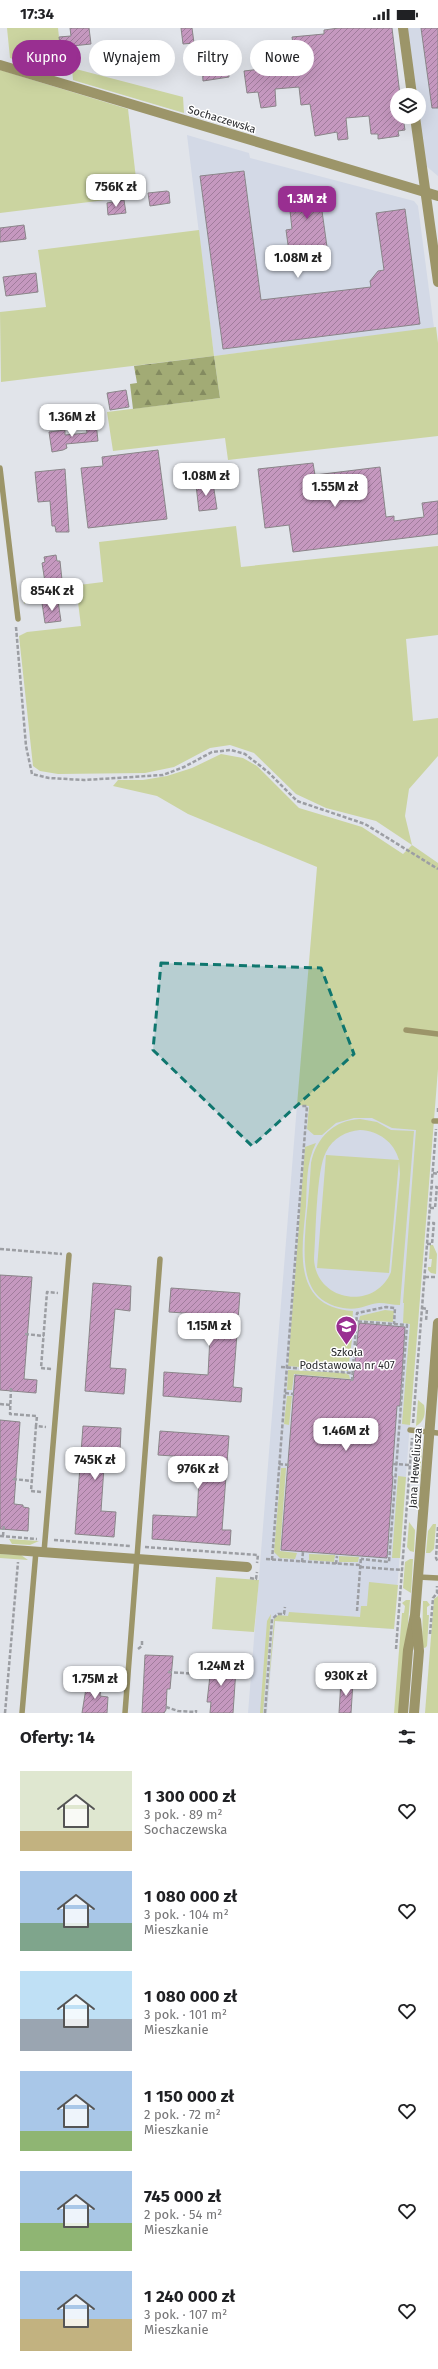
<!DOCTYPE html>
<html lang="pl">
<head>
<meta charset="utf-8">
<style>
	:root { --surface:#fff; --page:#f6f6f6; --text:#202124; --muted:#757577; --accent:#992f91 }
	body { margin:0; font-family:"Fira Sans",sans-serif; background:var(--page); color:var(--text); height:100vh; display:flex; flex-direction:column; font-size:15px; white-space:nowrap }
	* { box-sizing:border-box; margin:0 }
	p { font-size:13px; color:var(--muted) }
	.icon { flex:none; width:22px; height:22px; fill:none; stroke:currentColor; stroke-width:2; stroke-linecap:round; stroke-linejoin:round }
	.map { position:relative; height:1685px; overflow:hidden }
	.panel { display:flex; flex-direction:column; background:var(--surface); flex:1 }
	.panel>* { flex:none }
	.hud { position:absolute; left:12px; top:12px; width:414px; height:36px; display:flex; gap:8px }
	.buttons { position:absolute; left:390px; top:60px; display:grid; gap:8px }
	.buttons a { display:grid; place-items:center; width:36px; height:36px; border-radius:50%; background:var(--surface); box-shadow:0 4px 16px #0002; font-size:20px }
	.price { position:absolute; translate:-50% -34px; padding:0 9px; border-radius:8px; background:#fff; color:#222; font-size:13px; line-height:26px; filter:drop-shadow(0 1px 2px #0008) }
	.price::after { content:''; position:absolute; left:50%; top:24px; width:12px; height:9px; margin-left:-6px; background:inherit; clip-path:polygon(0 0,100% 0,50% 100%) }
	.price.current { background:var(--accent); color:#fff }
	ul { padding:0; list-style:none }
	li { display:flex; align-items:center; gap:12px; height:100px; padding:0 20px }
	li span { display:grid; place-items:center; flex:none; width:112px; height:80px; border-radius:0px; color:#555 }
	li>.icon { margin-inline-start:auto }
	span .icon { width:48px; height:48px; fill:#fffc; stroke-width:1 }
	li b { font-size:17px }
	h2 { display:flex; justify-content:space-between; align-items:center; height:48px; padding:0 20px; font-size:17px }
	.pill { padding:0 14px; border-radius:18px; background:var(--surface); box-shadow:0 4px 16px #0002; font-size:14px; line-height:36px }
	.pill.current { background:var(--accent); color:#fff }
	.status { display:flex; justify-content:space-between; align-items:center; height:28px; padding:0 20px; background:var(--surface); direction:ltr }
	.status svg { height:11px; fill:currentColor }
	.map>svg:first-child { display:block }
	.built { fill:#d3d9e6 }
	.green { fill:#cbd4a0; fill-rule:evenodd }
	.forest { fill:url(#forest-firs) }
	.building { fill:url(#building-hatch); stroke:#8a8589 }
	.lines { fill:none; stroke-linecap:round; stroke-linejoin:round }
	.path { stroke:#9c9ea3; stroke-width:2.5; stroke-dasharray:4 2; stroke-linecap:butt }
	.service { stroke:#9c9569; stroke-width:5.5 }
	.minor { stroke:#9c9569; stroke-width:10 }
	.marked { fill:#0f766e; fill-opacity:0.2; stroke:#0f766e; stroke-width:3; stroke-dasharray:8 5; stroke-linejoin:round }
	.labels { text-anchor:middle; stroke-width:3; stroke-linejoin:round; paint-order:stroke }
	.street-label { font-size:11px; fill:#292a2d; stroke:#fff }
	.poi-label { font-size:11px; fill:#292a2d; stroke:#fff }
</style>
</head>
<body>
<div class="status"><b>17:34</b><svg viewBox="0 0 49 12"><path d="M0 12V9h3v3zM5 12V6h3v6zM10 12V3h3v9zM15 12V0h3v12zM26 1h20v11H26zM47 4h2v5h-2z"/></svg></div>
<div class="map">
<svg width="438" height="1685" viewBox="0 0 438 1685">
	<defs>
		<pattern id="forest-firs" width="22" height="20" patternUnits="userSpaceOnUse"><rect width="22" height="20" fill="#a2ab75"/><path d="M5 1l3.5 6h-7zM16 11l3.5 6h-7z" fill="#848b60"/></pattern>
		<pattern id="building-hatch" width="6" height="6" patternUnits="userSpaceOnUse"><rect width="6" height="6" fill="#c598bf"/><path d="M-1 1l2-2M0 6l6-6M5 7l2-2" fill="none" stroke="#a07c9c"/></pattern>
	</defs>
	<rect width="100%" height="100%" fill="#e1e4ea"/>
	<g class="built">
		<path d="M407 0H438V148L425 137 419 89V67H416Z"/>
		<path d="M187 107 249 125 250 130 414 173 418 178 434 300 214 328Z"/>
		<path d="M297 1077 434 1087 394 1601 275 1593 267 1685H248Z"/>
	</g>
	<g class="green">
		<path d="M7 0H58L63 47 10 30Z"/>
		<path d="M72 40 183 69 184 85 76 53 73 52Z"/>
		<path d="M0 42 128 81 138 168 0 185Z"/>
		<path d="M199 202 214 328 436 299 438 315V408L228 432 225 410 113 423 107 384 220 370 214 328 1 354 0 284 46 279 38 222Z"/>
		<path d="M236 498 241 539 438 518V607L406 611 413 693 438 690V728L409 761 405 788 412 817 438 835V1041L410 1397 402 1396 410 1296 403 1295 404 1275H403L416 1102 392 1100 372 1090H354L336 1095 322 1107H314L307 1101 309 1078 297 1077 317 839 188 786 157 768 113 758 118 752H143L167 748 192 740 221 726 243 730 257 738 299 780 362 799 403 826 412 817 376 793 326 780 296 766 254 725 230 717 210 720 174 739 145 745 58 746 40 743 33 738 19 608 27 604 81 598 77 566 28 572 24 576 23 564 103 554 99 514Z"/>
		<path d="M360 1091 377 1094 391 1102 414 1103 400 1277C393 1277 386 1275 379 1275 366 1276 360 1283 343 1280 298 1272 304 1227 306 1193 308 1173 310 1154 311 1135 316 1110 334 1092 360 1091ZM360 1102C379 1103 394 1114 399 1132L326 1127 317 1240 389 1245 399 1133 400 1146 391 1244C375 1283 316 1274 314 1231 316 1207 316 1142 326 1124 333 1110 346 1103 360 1102Z"/>
		<path d="M316 1115C306 1134 307 1157 306 1178 302 1221 291 1279 353 1283L352 1295H354L348 1343 288 1338 305 1119Z"/>
		<path d="M430 1217H433L437 1226 436 1246 431 1245 428 1242V1239H431L432 1231H429Z"/>
		<path d="M385 1282 394 1283 393 1294 359 1292 360 1288Z"/>
		<path d="M288 1342 345 1345 349 1347 350 1351 294 1346 292 1362H287Z"/>
		<path d="M287 1368H292L289 1397 284 1396Z"/>
		<path d="M418 1372 424 1377C426 1386 424 1394 416 1398Z"/>
		<path d="M415 1408 422 1419 420 1451H412L416 1429 414 1428Z"/>
		<path d="M281 1440H286L280 1523 297 1525 295 1531 280 1530 274 1524Z"/>
		<path d="M398 1448 406 1449 400 1530H392Z"/>
		<path d="M409 1494 415 1502 414 1524 410 1523 407 1519Z"/>
		<path d="M433 1496H436L434 1521 430 1525H426L428 1503Z"/>
		<path d="M9 1511 39 1513 30 1517 12 1516Z"/>
		<path d="M0 1526 21 1527 28 1532 0 1530Z"/>
		<path d="M309 1526 335 1527 334 1534 309 1532Z"/>
		<path d="M339 1528 359 1529 358 1534H339Z"/>
		<path d="M410 1531H413L411 1565 403 1560 405 1534Z"/>
		<path d="M216 1549 259 1552 254 1604 212 1601Z"/>
		<path d="M369 1554 398 1557 394 1601 275 1593 266 1685 274 1591 278 1587 288 1588 289 1584 360 1589 361 1578H367Z"/>
		<path d="M438 1568V1685H425L434 1571Z"/>
		<path d="M406 1572H410L400 1685H394L402 1585H404L405 1578 402 1575Z"/>
		<path d="M423 1573H427L430 1577 427 1579V1587H429L427 1618 425 1620 422 1619Z"/>
		<path d="M271 1586 263 1685H260L267 1593Z"/>
	</g>
	<path class="forest" d="M214 328 220 370 133 381 130 356 137 355 134 338Z"/>
	<g class="building">
		<path d="M70 0H89L91 16 72 18 73 22 61 23 59 9 71 8Z"/>
		<path d="M181 0H192L194 15 183 16Z"/>
		<path d="M339 0H392L400 67H397V89H403L405 102 398 103 399 108 378 111V106H371L369 88 346 90 348 111 338 112 337 104 315 108 310 76 301 77 299 59 275 61 276 78 261 80 258 64 247 65 244 43 296 37 292 9 324 6V2Z"/>
		<path d="M421 0H438V80H432Z"/>
		<path d="M227 30 229 49 203 53 202 37 215 35 214 31Z"/>
		<path d="M244 143 261 272 371 259 370 253 378 243 384 242 376 185 405 181 420 296 223 321 200 148Z"/>
		<path d="M325 160 328 182 322 183 327 219 289 224 286 202 292 201 288 164Z"/>
		<path d="M167 163 169 164 170 175 150 178 148 165Z"/>
		<path d="M124 172 126 185 108 187 107 175Z"/>
		<path d="M24 197 26 211 0 214V200Z"/>
		<path d="M36 245 38 264 6 268 3 249Z"/>
		<path d="M126 362 129 379 110 382 107 365Z"/>
		<path d="M96 395 98 413 66 416 67 420 63 422 52 424 49 404 65 402V407L87 405 86 396Z"/>
		<path d="M158 422 167 491 88 500 81 440 103 438 102 429Z"/>
		<path d="M313 435 315 447 380 439 386 489 394 488V493L424 489 422 475 438 473V506L293 524 289 497 265 500 258 441Z"/>
		<path d="M65 441 69 504H56L55 498H52L50 473 38 474 35 444Z"/>
		<path d="M213 455 217 481 199 483 196 457Z"/>
		<path d="M56 527 57 533H60L62 552 45 554 42 535 45 534 44 529Z"/>
		<path d="M58 573 61 593 45 595 42 575Z"/>
		<path d="M0 1247 32 1249 24 1351 37 1352 36 1365 0 1362Z"/>
		<path d="M93 1255 131 1258 130 1283 115 1281 110 1340 126 1341 124 1366 85 1363Z"/>
		<path d="M171 1260 240 1265 233 1359 242 1360 241 1374 163 1368 164 1344 208 1347 210 1308H212L214 1287 169 1284Z"/>
		<path d="M359 1295 405 1299 400 1378H397L392 1448H393L387 1530 281 1522 295 1347 353 1352Z"/>
		<path d="M0 1392 20 1394 14 1476 23 1477V1479L29 1480 28 1503 0 1501Z"/>
		<path d="M83 1398 121 1400 120 1425 105 1424 101 1483 116 1484 114 1509 75 1506Z"/>
		<path d="M160 1403 229 1408 222 1502H231L230 1517 152 1511 153 1487 197 1489 199 1451H201L203 1430 158 1427Z"/>
		<path d="M145 1627 173 1628 170 1661H167L166 1682 164 1685H142Z"/>
		<path d="M212 1630 226 1631 225 1641H236L233 1685H210L211 1674H207Z"/>
		<path d="M341 1653 353 1654 351 1685H339Z"/>
		<path d="M87 1654 101 1655 100 1668 108 1669 107 1685H82Z"/>
	</g>
	<g class="lines">
		<g class="path">
			<path d="M16 599 26 718 32 746 49 750 84 752 163 747 184 739 212 724 231 722 245 726 268 744 297 773 365 796 438 841"/>
			<path d="M438 1084V1079"/>
			<path d="M433 1145 438 1146V1143"/>
			<path d="M430 1180H435L437 1159H432"/>
			<path d="M427 1216H432L434 1195H429"/>
			<path d="M0 1221 62 1226"/>
			<path d="M425 1249H435"/>
			<path d="M422 1280 427 1281 426 1293"/>
			<path d="M352 1293 407 1297 389 1534 361 1531"/>
			<path d="M25 1306 44 1308"/>
			<path d="M281 1339 352 1345"/>
			<path d="M51 1341 41 1340 47 1264 58 1265"/>
			<path d="M352 1353 357 1285 386 1279 395 1280 394 1296"/>
			<path d="M11 1360 10 1386 37 1388 36 1398"/>
			<path d="M285 1365 294 1366"/>
			<path d="M0 1376 10 1377"/>
			<path d="M413 1395 436 1101"/>
			<path d="M279 1436 289 1437"/>
			<path d="M393 1436 410 1437"/>
			<path d="M13 1451 32 1453"/>
			<path d="M41 1464 31 1463 36 1398 46 1399"/>
			<path d="M438 1499 436 1530 438 1534"/>
			<path d="M0 1508 37 1511"/>
			<path d="M3 1508 4 1496"/>
			<path d="M54 1512 130 1518"/>
			<path d="M145 1519 258 1527 257 1535"/>
			<path d="M266 1531 360 1537"/>
			<path d="M272 1532 307 1078H301"/>
			<path d="M302 1534 303 1524"/>
			<path d="M336 1536 337 1528"/>
			<path d="M360 1539 402 1542"/>
			<path d="M250 1550 256 1551 257 1544"/>
			<path d="M357 1583 361 1529"/>
			<path d="M430 1606 433 1570 437 1565V1558"/>
			<path d="M138 1621 142 1618V1613"/>
			<path d="M396 1621 412 1410"/>
			<path d="M168 1644 199 1646"/>
			<path d="M166 1679 178 1683 196 1684V1682"/>
			<path d="M5 1685 18 1534"/>
			<path d="M265 1685 272 1591 278 1586H284L285 1579"/>
		</g>
		<g class="service">
			<path d="M0 440 18 591"/>
			<path d="M406 1002 438 1006"/>
			<path d="M434 1093H438"/>
			<path d="M410 1402 438 1405"/>
			<path d="M44 1524 69 1227"/>
			<path d="M418 1549 438 1550"/>
			<path d="M22 1685 36 1523"/>
			<path d="M125 1685 160 1231"/>
		</g>
		<g class="minor">
			<path d="M403 0 412 67"/>
			<path d="M0 37 438 168"/>
			<path d="M415 89 438 254"/>
			<path d="M0 1521 247 1539"/>
			<path d="M403 1685 408 1622 415 1587 438 1295"/>
			<path d="M414 1685 419 1623 416 1592"/>
		</g>
	</g>
	<path class="marked" d="M161 935 321 940 354 1026 252 1118 153 1022Z"/>
	<defs>
		<symbol id="school-pin" viewBox="-11 -11 22 30"><path d="M0 17L-7.5 6A9.5 9.5 0 1 1 7.5 6Z" fill="#992f91" stroke="#fff"/><path d="M0-5L7-2L0 1L-7-2ZM-4 1L0 2.5L4 1V4Q0 6-4 4Z" fill="#fff"/></symbol>
	</defs>
	<g fill-rule="evenodd">
		<use href="#school-pin" x="334" y="1286" width="25" height="34"/>
	</g>
	<g class="labels">
		<g class="street-label">
			<text transform="translate(222 91) rotate(17)" y="4">Sochaczewska</text>
			<text transform="translate(415 1440) rotate(-86)" y="4">Jana Heweliusza</text>
		</g>
		<g class="poi-label">
			<text x="347" y="1328">Szkoła<tspan x="347" dy="13">Podstawowa nr 407</tspan></text>
		</g>
	</g>
</svg>
<div class="buttons">
<a><svg class="icon" aria-label="layers" viewBox="0 0 24 24"><path d="M12 4l9 5-9 5-9-5zM3 14l9 5 9-5"/></svg></a>
</div>
<b class="price" style="left:116px;top:180px">756K zł</b>
<b class="price current" style="left:307px;top:192px">1.3M zł</b>
<b class="price" style="left:298px;top:251px">1.08M zł</b>
<b class="price" style="left:72px;top:410px">1.36M zł</b>
<b class="price" style="left:206px;top:469px">1.08M zł</b>
<b class="price" style="left:335px;top:480px">1.55M zł</b>
<b class="price" style="left:52px;top:584px">854K zł</b>
<b class="price" style="left:209px;top:1319px">1.15M zł</b>
<b class="price" style="left:346px;top:1424px">1.46M zł</b>
<b class="price" style="left:95px;top:1453px">745K zł</b>
<b class="price" style="left:198px;top:1462px">976K zł</b>
<b class="price" style="left:221px;top:1659px">1.24M zł</b>
<b class="price" style="left:346px;top:1669px">930K zł</b>
<b class="price" style="left:95px;top:1672px">1.75M zł</b>
<div class="hud">
<a class="pill current">Kupno</a>
<a class="pill">Wynajem</a>
<a class="pill">Filtry</a>
<a class="pill">Nowe</a>
</div>
</div>
<section class="panel">
<h2>Oferty: 14<svg class="icon" aria-label="filters" viewBox="0 0 24 24"><path d="M4 7h16M4 17h16"/><circle cx="9" cy="7" r="2"/><circle cx="15" cy="17" r="2"/></svg></h2>
<ul>
<li><span style="background:linear-gradient(#dfe7d0 75%,#c2b280 0)"><svg class="icon" aria-label="home" viewBox="0 0 24 24"><path d="M3 11l9-7 9 7M6 9v11h12V9"/></svg></span><div><b>1 300 000 zł</b><p>3 pok. · 89 m²</p><p>Sochaczewska</p></div><svg class="icon" aria-label="heart" viewBox="0 0 24 24"><path d="M12 20l-8-8c-3-5 5-10 8-4 3-6 11-1 8 4z"/></svg></li>
<li><span style="background:linear-gradient(#a9c7e8 65%,#7fa58c 0)"><svg class="icon" aria-label="home" viewBox="0 0 24 24"><path d="M3 11l9-7 9 7M6 9v11h12V9"/></svg></span><div><b>1 080 000 zł</b><p>3 pok. · 104 m²</p><p>Mieszkanie</p></div><svg class="icon" aria-label="heart" viewBox="0 0 24 24"><path d="M12 20l-8-8c-3-5 5-10 8-4 3-6 11-1 8 4z"/></svg></li>
<li><span style="background:linear-gradient(#bfe0f5 60%,#9aa5b1 0)"><svg class="icon" aria-label="home" viewBox="0 0 24 24"><path d="M3 11l9-7 9 7M6 9v11h12V9"/></svg></span><div><b>1 080 000 zł</b><p>3 pok. · 101 m²</p><p>Mieszkanie</p></div><svg class="icon" aria-label="heart" viewBox="0 0 24 24"><path d="M12 20l-8-8c-3-5 5-10 8-4 3-6 11-1 8 4z"/></svg></li>
<li><span style="background:linear-gradient(#a9c7e8 75%,#8fb573 0)"><svg class="icon" aria-label="home" viewBox="0 0 24 24"><path d="M3 11l9-7 9 7M6 9v11h12V9"/></svg></span><div><b>1 150 000 zł</b><p>2 pok. · 72 m²</p><p>Mieszkanie</p></div><svg class="icon" aria-label="heart" viewBox="0 0 24 24"><path d="M12 20l-8-8c-3-5 5-10 8-4 3-6 11-1 8 4z"/></svg></li>
<li><span style="background:linear-gradient(#a9c7e8 65%,#8fb573 0)"><svg class="icon" aria-label="home" viewBox="0 0 24 24"><path d="M3 11l9-7 9 7M6 9v11h12V9"/></svg></span><div><b>745 000 zł</b><p>2 pok. · 54 m²</p><p>Mieszkanie</p></div><svg class="icon" aria-label="heart" viewBox="0 0 24 24"><path d="M12 20l-8-8c-3-5 5-10 8-4 3-6 11-1 8 4z"/></svg></li>
<li><span style="background:linear-gradient(#a9c7e8 60%,#c2b280 0)"><svg class="icon" aria-label="home" viewBox="0 0 24 24"><path d="M3 11l9-7 9 7M6 9v11h12V9"/></svg></span><div><b>1 240 000 zł</b><p>3 pok. · 107 m²</p><p>Mieszkanie</p></div><svg class="icon" aria-label="heart" viewBox="0 0 24 24"><path d="M12 20l-8-8c-3-5 5-10 8-4 3-6 11-1 8 4z"/></svg></li>
</ul>
</section>
</body>
</html>
